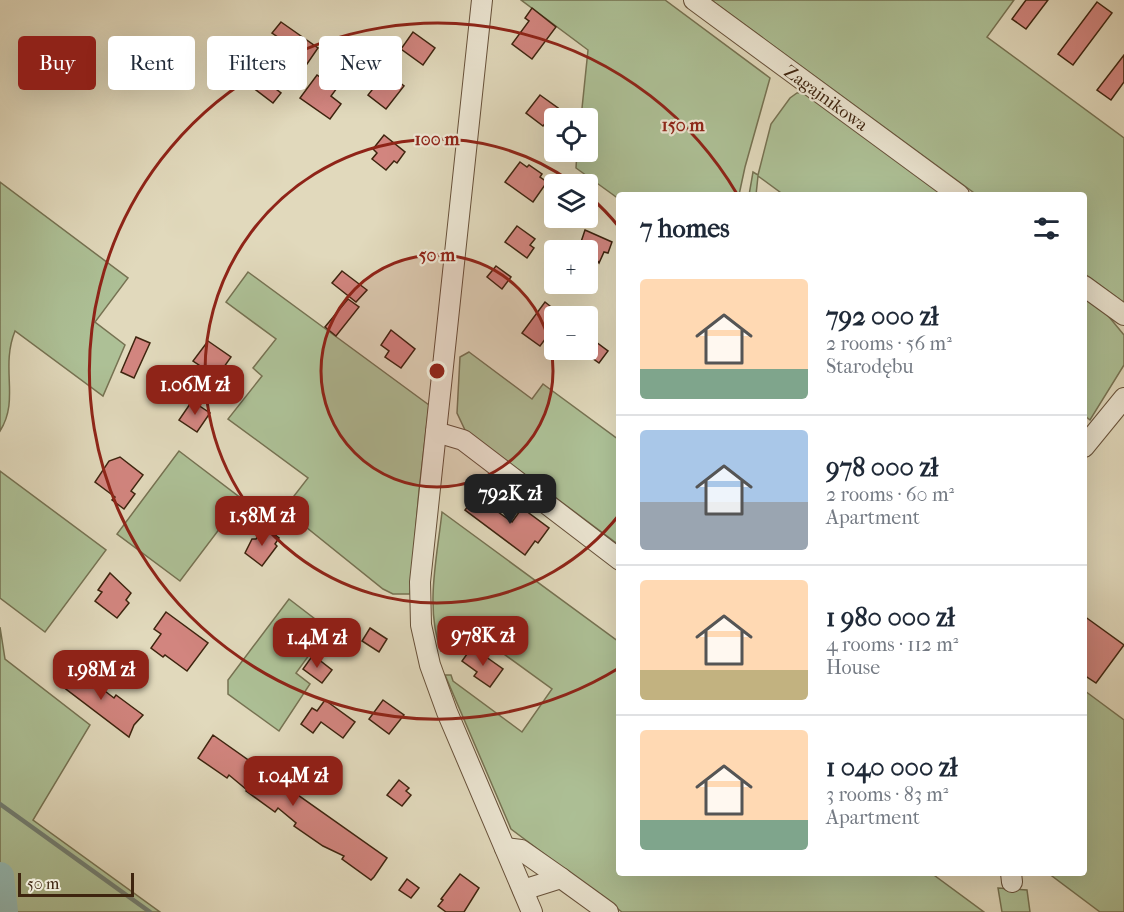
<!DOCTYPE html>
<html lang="en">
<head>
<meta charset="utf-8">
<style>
	:root { --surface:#fff; --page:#f6f6f7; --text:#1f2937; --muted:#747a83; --line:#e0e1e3; --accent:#8f2418 }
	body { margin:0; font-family:"IM FELL French Canon",serif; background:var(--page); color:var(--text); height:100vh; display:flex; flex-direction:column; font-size:22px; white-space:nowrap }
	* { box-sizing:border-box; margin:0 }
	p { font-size:20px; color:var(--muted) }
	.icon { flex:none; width:33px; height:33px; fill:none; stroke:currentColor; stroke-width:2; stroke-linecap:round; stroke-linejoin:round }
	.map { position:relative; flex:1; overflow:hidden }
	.sheet { position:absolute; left:616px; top:192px; width:471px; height:684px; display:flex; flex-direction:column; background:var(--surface); border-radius:6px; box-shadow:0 6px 24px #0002 }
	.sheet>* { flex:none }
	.banner { position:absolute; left:18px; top:36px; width:508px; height:54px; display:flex; gap:12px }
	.tools { position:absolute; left:544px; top:108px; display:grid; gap:12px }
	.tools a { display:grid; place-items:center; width:54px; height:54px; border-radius:6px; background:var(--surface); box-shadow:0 6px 24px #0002; font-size:30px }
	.scale { position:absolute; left:18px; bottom:15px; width:116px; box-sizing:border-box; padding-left:6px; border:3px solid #3e240f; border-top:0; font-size:16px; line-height:21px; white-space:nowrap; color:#3e240f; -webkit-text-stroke:4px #ece6d3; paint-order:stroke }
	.price { position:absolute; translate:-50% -51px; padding:0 14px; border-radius:12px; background:var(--accent); color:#fff; font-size:20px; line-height:39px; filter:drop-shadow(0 2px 3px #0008) }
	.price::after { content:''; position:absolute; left:50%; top:36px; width:18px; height:14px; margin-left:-9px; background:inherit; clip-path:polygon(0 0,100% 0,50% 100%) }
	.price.active { background:#222; color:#fff }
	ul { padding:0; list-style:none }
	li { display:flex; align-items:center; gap:18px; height:150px; padding:0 24px }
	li+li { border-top:2px solid var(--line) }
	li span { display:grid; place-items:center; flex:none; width:168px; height:120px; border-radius:6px; color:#555 }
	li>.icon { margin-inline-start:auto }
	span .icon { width:72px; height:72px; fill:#fffc; stroke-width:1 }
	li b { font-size:26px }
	h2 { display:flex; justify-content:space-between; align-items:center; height:72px; padding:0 24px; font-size:26px }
	.pill { padding:0 21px; border-radius:6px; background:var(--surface); box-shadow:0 6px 24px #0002; font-size:21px; line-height:54px }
	.pill.active { background:var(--accent); color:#fff }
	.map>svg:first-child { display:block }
	.green { fill:#adc096; stroke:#767252; stroke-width:1.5 }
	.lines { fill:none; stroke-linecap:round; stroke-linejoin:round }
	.stream { stroke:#727e72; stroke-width:4.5 }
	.river { stroke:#94bab4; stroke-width:28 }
	.building { fill:#d2857f; stroke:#3e240f; stroke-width:1.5 }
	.minor-casing { stroke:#67513a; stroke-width:22 }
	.minor { stroke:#ece6d3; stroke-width:20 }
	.ring { fill:none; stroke:#8f2418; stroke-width:3 }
	.labels { text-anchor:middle; stroke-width:4.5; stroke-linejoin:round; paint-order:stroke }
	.street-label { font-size:18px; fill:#3e240f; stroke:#ece6d3 }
	.centre { fill:#8f2418; stroke:#ece6d3; stroke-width:3 }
	.ring-label { font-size:18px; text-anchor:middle; font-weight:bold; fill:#8f2418; stroke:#ece6d3; stroke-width:4.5; stroke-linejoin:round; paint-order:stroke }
</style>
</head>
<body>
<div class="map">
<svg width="1124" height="912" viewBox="0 0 1124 912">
	<rect width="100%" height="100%" fill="#e1d9bc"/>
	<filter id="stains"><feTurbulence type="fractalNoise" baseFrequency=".00333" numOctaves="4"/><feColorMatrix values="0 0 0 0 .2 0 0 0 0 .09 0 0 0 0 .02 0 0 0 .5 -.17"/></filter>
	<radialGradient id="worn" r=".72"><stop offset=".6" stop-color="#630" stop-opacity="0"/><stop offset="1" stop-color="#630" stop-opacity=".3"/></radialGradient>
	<g class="green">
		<path d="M521 0H665L770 78 745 167 739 195H620L619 199 576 168 577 152H588V118H581L588 50Z"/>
		<path d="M711 0H1014L987 37 1124 138V303L1085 274 1084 195H977Z"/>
		<path d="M807 92 949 195H784L758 176 756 195H749L753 172 758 175 771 124 790 98 797 93Z"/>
		<path d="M0 182 128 278 95 322 125 345 103 396 15 331C0 368 20 400 0 431Z"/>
		<path d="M248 272 429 405 419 491 410 594H393L383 589 296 519 287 505 308 478 228 419 262 376 253 368 276 339 226 302Z"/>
		<path d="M1085 295 1105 312 1124 335V365L1090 420 1085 416Z"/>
		<path d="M469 352 532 399 543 384 619 440V545L465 430 457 413 460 357Z"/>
		<path d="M179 451 242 499 180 581 117 534Z"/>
		<path d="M0 471 106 550 45 632 0 598Z"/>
		<path d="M442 512 619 642 620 873H931L984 912H622L511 829 445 675H451L453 681 522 732 552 689 475 633 441 651C425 608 437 558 442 512Z"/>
		<path d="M289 599 328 629 296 673 310 684 279 731 228 694V680Z"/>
		<path d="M0 627 5 659 90 725 33 820 160 912H0Z"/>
		<path d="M1085 691 1124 720V912H1100L1048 873H1084Z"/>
		<path d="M998 888 1027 890 1030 912H1002Z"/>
	</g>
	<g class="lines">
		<path class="stream" d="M0 804 150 912"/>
		<path class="river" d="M0 876 4 912"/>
	</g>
	<g class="building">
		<path d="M1026 0H1048L1026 29 1012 19Z"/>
		<path d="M1097 2 1112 13 1073 65 1058 54Z"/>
		<path d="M532 8 556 27 532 59 512 44 529 21 525 18Z"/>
		<path d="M281 22 318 48 307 64 291 53 294 48 272 33Z"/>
		<path d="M413 32 435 48 423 65 401 49Z"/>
		<path d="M356 41 366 49 331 96 341 104 330 119 300 98 317 75 327 82Z"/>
		<path d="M1124 55V82L1111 100 1097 90Z"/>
		<path d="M386 72 404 86 386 109 368 95Z"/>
		<path d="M260 77 281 93 273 103 252 87Z"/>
		<path d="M540 95 558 108 543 126 526 113Z"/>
		<path d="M384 135 405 152 397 163 394 161 386 170 372 159 377 153 373 149Z"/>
		<path d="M520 162 527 167 529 165 542 174 540 177 547 182 533 202 505 182Z"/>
		<path d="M517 226 535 239 530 245 534 248 527 258 505 242Z"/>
		<path d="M585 230 612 242 608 253 604 252 599 263 588 248 580 245Z"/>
		<path d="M496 266 511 277 502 289 487 277Z"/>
		<path d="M342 271 367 290 356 302 332 283Z"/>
		<path d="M348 299 359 307 336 336 325 327Z"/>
		<path d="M545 302 555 310V326L540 346 522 333Z"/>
		<path d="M391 330 415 349 401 368 385 357 389 351 381 345Z"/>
		<path d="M588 336 608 351 599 363 588 355Z"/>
		<path d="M136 337 150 343 134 378 121 372Z"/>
		<path d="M208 341 231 357 217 377 193 361Z"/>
		<path d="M192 401 210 413 197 432 179 420Z"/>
		<path d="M120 457 143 475 131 491 135 494 124 509 112 500 115 497 95 482 109 461Z"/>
		<path d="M476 496 512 522 522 508 549 528 538 543 535 541 525 555 465 510Z"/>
		<path d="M265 527 279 538 275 544 277 546 262 566 245 553 252 539H256Z"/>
		<path d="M110 573 131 593 126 600 129 603 117 618 95 601 102 592 98 590Z"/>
		<path d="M166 612 208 643 187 671 165 655 163 657 151 648 161 634 154 629Z"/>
		<path d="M1084 616 1124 645 1096 683 1084 675Z"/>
		<path d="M370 628 387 639 379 652 362 641Z"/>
		<path d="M472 647 503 669 490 687 474 676 477 672 462 661Z"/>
		<path d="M313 655 332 670 322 683 303 669Z"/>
		<path d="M71 665 114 698 116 695 143 715 134 725 129 737 58 683Z"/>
		<path d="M325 700 355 722 343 738 321 722 313 733 301 724 312 708 317 711Z"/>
		<path d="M383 700 404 715 389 734 369 719Z"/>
		<path d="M213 735 387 858 374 877 371 880 342 859 344 856 323 846 294 826 296 823 278 808 275 812 246 791 247 790 229 775 227 778 198 758Z"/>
		<path d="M399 780 409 788 406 791 411 795 402 806 387 795Z"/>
		<path d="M460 874 479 888 464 912H446L438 906 443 900 441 899Z"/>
		<path d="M407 879 419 888 411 898 399 890Z"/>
	</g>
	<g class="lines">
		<defs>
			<g id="minor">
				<path d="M482 0 420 582 421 625 430 665 447 712 532 912"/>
				<path d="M694 0 959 195"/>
				<path d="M1084 286 1124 315"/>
				<path d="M436 432 463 440 620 560"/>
				<path d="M1084 447 1124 398"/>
				<path d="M505 848 521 850 561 878"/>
				<path d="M1011 873 1012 882"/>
				<path d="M523 890 561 878 608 912"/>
			</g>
		</defs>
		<use href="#minor" class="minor-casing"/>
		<use href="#minor" class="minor"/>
	</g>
	<circle cx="437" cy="371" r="116" fill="#8f2418" fill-opacity=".12"/>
	<g class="ring">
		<circle cx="437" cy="371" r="116"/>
		<path d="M619 515A232 232 0 1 1 573 183M589 196A232 232 0 0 1 619 227"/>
		<path d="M619 668A348 348 0 1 1 737 194"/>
	</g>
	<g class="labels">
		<g class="street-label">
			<text transform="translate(826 98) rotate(36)" y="6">Zagajnikowa</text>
		</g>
	</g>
	<circle cx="437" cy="371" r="9" class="centre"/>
	<g class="ring-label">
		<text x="683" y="131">150 m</text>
		<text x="437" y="145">100 m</text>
		<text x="437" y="261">50 m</text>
	</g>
	<rect width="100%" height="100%" filter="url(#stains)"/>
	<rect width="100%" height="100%" fill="url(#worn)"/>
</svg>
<div class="tools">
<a><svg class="icon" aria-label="locate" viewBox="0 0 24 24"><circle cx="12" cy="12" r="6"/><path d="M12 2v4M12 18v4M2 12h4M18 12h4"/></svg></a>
<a><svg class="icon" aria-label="layers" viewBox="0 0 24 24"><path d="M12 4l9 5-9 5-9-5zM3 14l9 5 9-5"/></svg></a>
<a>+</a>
<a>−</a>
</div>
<div class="scale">50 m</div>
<b class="price" style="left:195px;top:416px">1.06M zł</b>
<b class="price active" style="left:510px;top:525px">792K zł</b>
<b class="price" style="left:262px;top:547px">1.58M zł</b>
<b class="price" style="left:483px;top:667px">978K zł</b>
<b class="price" style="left:317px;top:669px">1.4M zł</b>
<b class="price" style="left:101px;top:701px">1.98M zł</b>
<b class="price" style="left:293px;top:807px">1.04M zł</b>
<div class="banner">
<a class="pill active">Buy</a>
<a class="pill">Rent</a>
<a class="pill">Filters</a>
<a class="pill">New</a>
</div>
<section class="sheet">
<h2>7 homes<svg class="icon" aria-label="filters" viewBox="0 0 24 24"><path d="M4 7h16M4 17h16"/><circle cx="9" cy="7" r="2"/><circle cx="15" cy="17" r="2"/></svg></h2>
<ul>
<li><span style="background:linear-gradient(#ffd9b3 75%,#7fa58c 0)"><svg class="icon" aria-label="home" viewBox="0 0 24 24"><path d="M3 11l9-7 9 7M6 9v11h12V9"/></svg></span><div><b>792 000 zł</b><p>2 rooms · 56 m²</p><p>Starodębu</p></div></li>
<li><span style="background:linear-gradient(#a9c7e8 60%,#9aa5b1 0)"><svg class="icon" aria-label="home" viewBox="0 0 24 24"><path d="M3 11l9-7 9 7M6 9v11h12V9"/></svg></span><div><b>978 000 zł</b><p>2 rooms · 60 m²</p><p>Apartment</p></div></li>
<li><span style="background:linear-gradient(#ffd9b3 75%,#c2b280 0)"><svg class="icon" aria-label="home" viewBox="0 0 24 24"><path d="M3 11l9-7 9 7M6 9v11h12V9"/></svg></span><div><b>1 980 000 zł</b><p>4 rooms · 112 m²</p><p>House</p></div></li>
<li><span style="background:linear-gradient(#ffd9b3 75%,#7fa58c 0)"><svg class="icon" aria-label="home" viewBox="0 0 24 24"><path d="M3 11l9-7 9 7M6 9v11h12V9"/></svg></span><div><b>1 040 000 zł</b><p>3 rooms · 83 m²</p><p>Apartment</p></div></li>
</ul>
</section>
</div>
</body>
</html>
